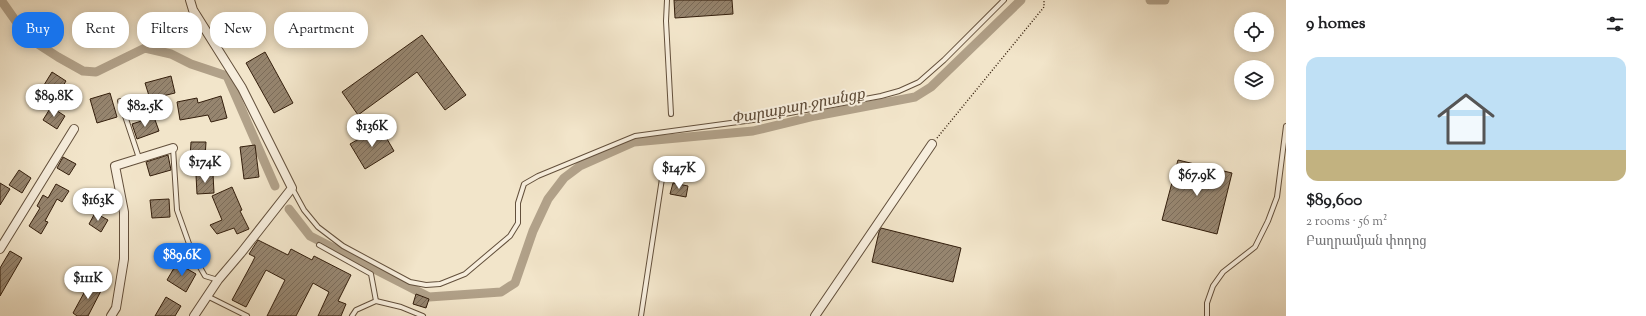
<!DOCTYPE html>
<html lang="en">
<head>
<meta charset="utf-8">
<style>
	:root { --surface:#fff; --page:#f2f2f2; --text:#202124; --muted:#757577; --line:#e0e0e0; --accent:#1a73e8 }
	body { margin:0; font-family:"Sorts Mill Goudy","Noto Serif Armenian",serif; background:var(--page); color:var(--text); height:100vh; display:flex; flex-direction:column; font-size:15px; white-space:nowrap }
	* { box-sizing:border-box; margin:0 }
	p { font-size:13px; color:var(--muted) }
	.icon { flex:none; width:22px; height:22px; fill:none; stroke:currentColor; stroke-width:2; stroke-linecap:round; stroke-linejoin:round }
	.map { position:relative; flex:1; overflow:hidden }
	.side { display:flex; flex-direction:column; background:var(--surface); width:360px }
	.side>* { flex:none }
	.banner { position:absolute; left:12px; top:12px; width:380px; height:36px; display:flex; gap:8px }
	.buttons { position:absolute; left:1234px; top:12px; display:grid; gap:8px }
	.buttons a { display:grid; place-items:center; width:40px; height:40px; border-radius:50%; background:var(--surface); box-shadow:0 2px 10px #0003; font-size:20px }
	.price { position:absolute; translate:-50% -34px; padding:0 9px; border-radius:14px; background:#fff; color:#222; font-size:13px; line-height:26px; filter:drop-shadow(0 1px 2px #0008) }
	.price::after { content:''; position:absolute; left:50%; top:24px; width:12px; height:9px; margin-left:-6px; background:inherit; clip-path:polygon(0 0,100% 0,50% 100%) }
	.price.selected { background:var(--accent); color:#fff }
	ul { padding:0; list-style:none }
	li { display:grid; align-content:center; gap:8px; height:212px; padding:0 20px }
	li+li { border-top:1px solid var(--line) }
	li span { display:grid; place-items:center; height:124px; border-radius:12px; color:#555 }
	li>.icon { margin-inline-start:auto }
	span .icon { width:72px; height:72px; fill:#fffc; stroke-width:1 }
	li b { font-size:17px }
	h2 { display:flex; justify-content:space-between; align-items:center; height:48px; padding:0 20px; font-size:17px }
	.tag { padding:0 14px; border-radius:16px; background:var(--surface); box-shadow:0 2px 10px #0003; font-size:14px; line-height:36px }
	.tag.selected { background:var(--accent); color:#fff }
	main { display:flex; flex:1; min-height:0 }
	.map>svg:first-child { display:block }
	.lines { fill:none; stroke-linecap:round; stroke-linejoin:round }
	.canal { stroke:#b1a189; stroke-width:9 }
	.building { fill:url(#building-hatch); stroke:#331e0c }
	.lane-casing { stroke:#63503c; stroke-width:6 }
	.street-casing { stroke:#63503c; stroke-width:10 }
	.path { stroke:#331e0c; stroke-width:1.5; stroke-dasharray:1 2; stroke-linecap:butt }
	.lane { stroke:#f7eedd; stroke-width:4 }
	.street { stroke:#f7eedd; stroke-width:8 }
	.labels { text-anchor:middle; stroke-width:4; stroke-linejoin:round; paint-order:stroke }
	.water-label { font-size:15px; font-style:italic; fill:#5f4c38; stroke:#f7eedd }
</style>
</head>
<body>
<main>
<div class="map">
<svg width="1286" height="316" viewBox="0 0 1286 316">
	<defs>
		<pattern id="building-hatch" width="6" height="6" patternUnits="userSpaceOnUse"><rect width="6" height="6" fill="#96856f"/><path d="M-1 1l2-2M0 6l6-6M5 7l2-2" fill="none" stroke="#7b6c5a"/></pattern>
	</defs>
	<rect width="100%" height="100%" fill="#f2e5ca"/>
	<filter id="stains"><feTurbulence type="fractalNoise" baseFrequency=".005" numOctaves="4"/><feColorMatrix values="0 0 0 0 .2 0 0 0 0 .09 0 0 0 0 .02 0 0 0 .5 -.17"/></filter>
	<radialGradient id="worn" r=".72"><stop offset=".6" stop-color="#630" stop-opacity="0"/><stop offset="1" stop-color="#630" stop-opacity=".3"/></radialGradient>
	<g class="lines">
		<g class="canal">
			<path d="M1 0 27 37 58 57 83 71 96 72 145 48 171 54 191 64 227 76 275 186"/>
			<path d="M1150 0H1165"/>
			<path d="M289 209 310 236 429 297 501 292 515 283 533 231 548 199 564 178 580 166 634 142 753 131 815 116 915 97 931 87 1021 0"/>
		</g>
	</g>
	<g class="building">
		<path d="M674 0H732L733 14 675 18Z"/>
		<path d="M422 35 466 95 445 110 417 72 358 115 342 92Z"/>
		<path d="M265 52 293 103 274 113 246 63Z"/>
		<path d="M52 72 66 81 58 94 44 85Z"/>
		<path d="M171 76 175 93 150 99 145 83Z"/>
		<path d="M110 93 117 117 97 123 90 99Z"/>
		<path d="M221 96 227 118 211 122 208 115 180 120 177 102 197 98 198 103Z"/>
		<path d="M51 107 65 116 57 129 43 120Z"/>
		<path d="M154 117 159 131 137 139 132 124Z"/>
		<path d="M380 127 394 151 365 169 350 144Z"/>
		<path d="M191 142H206L205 158H190Z"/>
		<path d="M255 145 259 177 244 179 240 147Z"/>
		<path d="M168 155 171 170 150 176 146 162Z"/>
		<path d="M63 157 76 164 69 175 57 168Z"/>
		<path d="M1178 160 1232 173 1217 234 1162 220Z"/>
		<path d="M19 170 31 178 22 193 9 185Z"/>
		<path d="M213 174 214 193 197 194 196 175Z"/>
		<path d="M0 183 10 189 0 205Z"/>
		<path d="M673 183 688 186 686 197 670 194Z"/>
		<path d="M56 184 69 191 62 202 57 199 45 221 48 222 41 234 29 226 40 208 37 206 43 195 48 198Z"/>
		<path d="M232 187 242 210 240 211 249 229 237 234 234 228 217 234 210 225 222 220 212 196Z"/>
		<path d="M169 199 170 217 152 218 150 200Z"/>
		<path d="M95 213 108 220 101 232 89 224Z"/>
		<path d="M881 228 961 248 953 282 872 262 879 232Z"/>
		<path d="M258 240 288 255 291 249 312 260 314 256 351 275 338 301 346 304 341 316H318L329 292 313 283 296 316H267L285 280 266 270 246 307 232 300 252 263 255 257 249 254Z"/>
		<path d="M10 251 22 258 0 296V268Z"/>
		<path d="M177 263 196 274 186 292 167 280Z"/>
		<path d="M91 280 103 287 88 316H77L73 313Z"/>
		<path d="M416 294 429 299 426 308 413 304Z"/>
		<path d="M166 297 181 306 175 316H155Z"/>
	</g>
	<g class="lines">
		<defs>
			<g id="lane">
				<path d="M667 0 666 21 671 114"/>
				<path d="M120 101 139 158"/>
				<path d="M173 148 177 210 193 255 205 276 218 280"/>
				<path d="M292 188 304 210 318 227 343 246 410 282 426 285 440 284 465 274 510 236 518 223V203L524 184 538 176 635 136 753 120 881 96 899 91 919 82 944 60 1004 0"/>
				<path d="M319 245 371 274 376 301"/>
				<path d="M207 296 247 316"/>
				<path d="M352 316 356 310 376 301 401 307 423 316"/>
				<path d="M641 316 663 172"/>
				<path d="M1207 316V303L1213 286 1223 272 1255 247 1268 221 1277 197 1286 126"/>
			</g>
			<g id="street">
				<path d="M190 0 193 10 242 88 292 188 241 253 218 280 194 316"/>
				<path d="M0 249 74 129"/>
				<path d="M111 316 116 308 124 259V212L115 166 173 148"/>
				<path d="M815 316 932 144"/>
			</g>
		</defs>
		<use href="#lane" class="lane-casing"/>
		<use href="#street" class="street-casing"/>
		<path class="path" d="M937 138 1044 7V0"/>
		<use href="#lane" class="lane"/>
		<use href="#street" class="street"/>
	</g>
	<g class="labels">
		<g class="water-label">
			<text transform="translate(798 106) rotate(-11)" y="5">Փարաքար ջրանցք</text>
		</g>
	</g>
	<rect width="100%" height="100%" filter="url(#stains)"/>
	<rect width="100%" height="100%" fill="url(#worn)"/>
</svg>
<div class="buttons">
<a><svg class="icon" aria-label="locate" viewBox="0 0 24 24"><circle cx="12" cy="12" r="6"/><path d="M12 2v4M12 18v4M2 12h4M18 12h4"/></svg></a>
<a><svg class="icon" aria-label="layers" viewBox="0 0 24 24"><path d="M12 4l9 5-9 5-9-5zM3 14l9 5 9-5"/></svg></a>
</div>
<b class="price" style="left:54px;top:118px">$89.8K</b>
<b class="price" style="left:145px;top:128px">$82.5K</b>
<b class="price" style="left:372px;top:148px">$136K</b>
<b class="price" style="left:205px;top:184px">$174K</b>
<b class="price" style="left:679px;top:190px">$147K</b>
<b class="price" style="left:1197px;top:197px">$67.9K</b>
<b class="price" style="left:98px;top:222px">$163K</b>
<b class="price selected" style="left:182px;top:277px">$89.6K</b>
<b class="price" style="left:88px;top:300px">$111K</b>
<div class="banner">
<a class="tag selected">Buy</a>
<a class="tag">Rent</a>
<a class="tag">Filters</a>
<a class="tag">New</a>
<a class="tag">Apartment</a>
</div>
</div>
<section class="side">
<h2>9 homes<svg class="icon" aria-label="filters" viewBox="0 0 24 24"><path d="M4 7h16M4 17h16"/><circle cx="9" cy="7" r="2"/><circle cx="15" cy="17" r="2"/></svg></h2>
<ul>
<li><span style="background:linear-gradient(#bfe0f5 75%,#c2b280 0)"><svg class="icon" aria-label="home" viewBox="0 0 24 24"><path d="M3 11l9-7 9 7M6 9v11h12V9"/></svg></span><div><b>$89,600</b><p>2 rooms · 56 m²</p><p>Բաղրամյան փողոց</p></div></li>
</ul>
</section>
</main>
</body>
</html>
